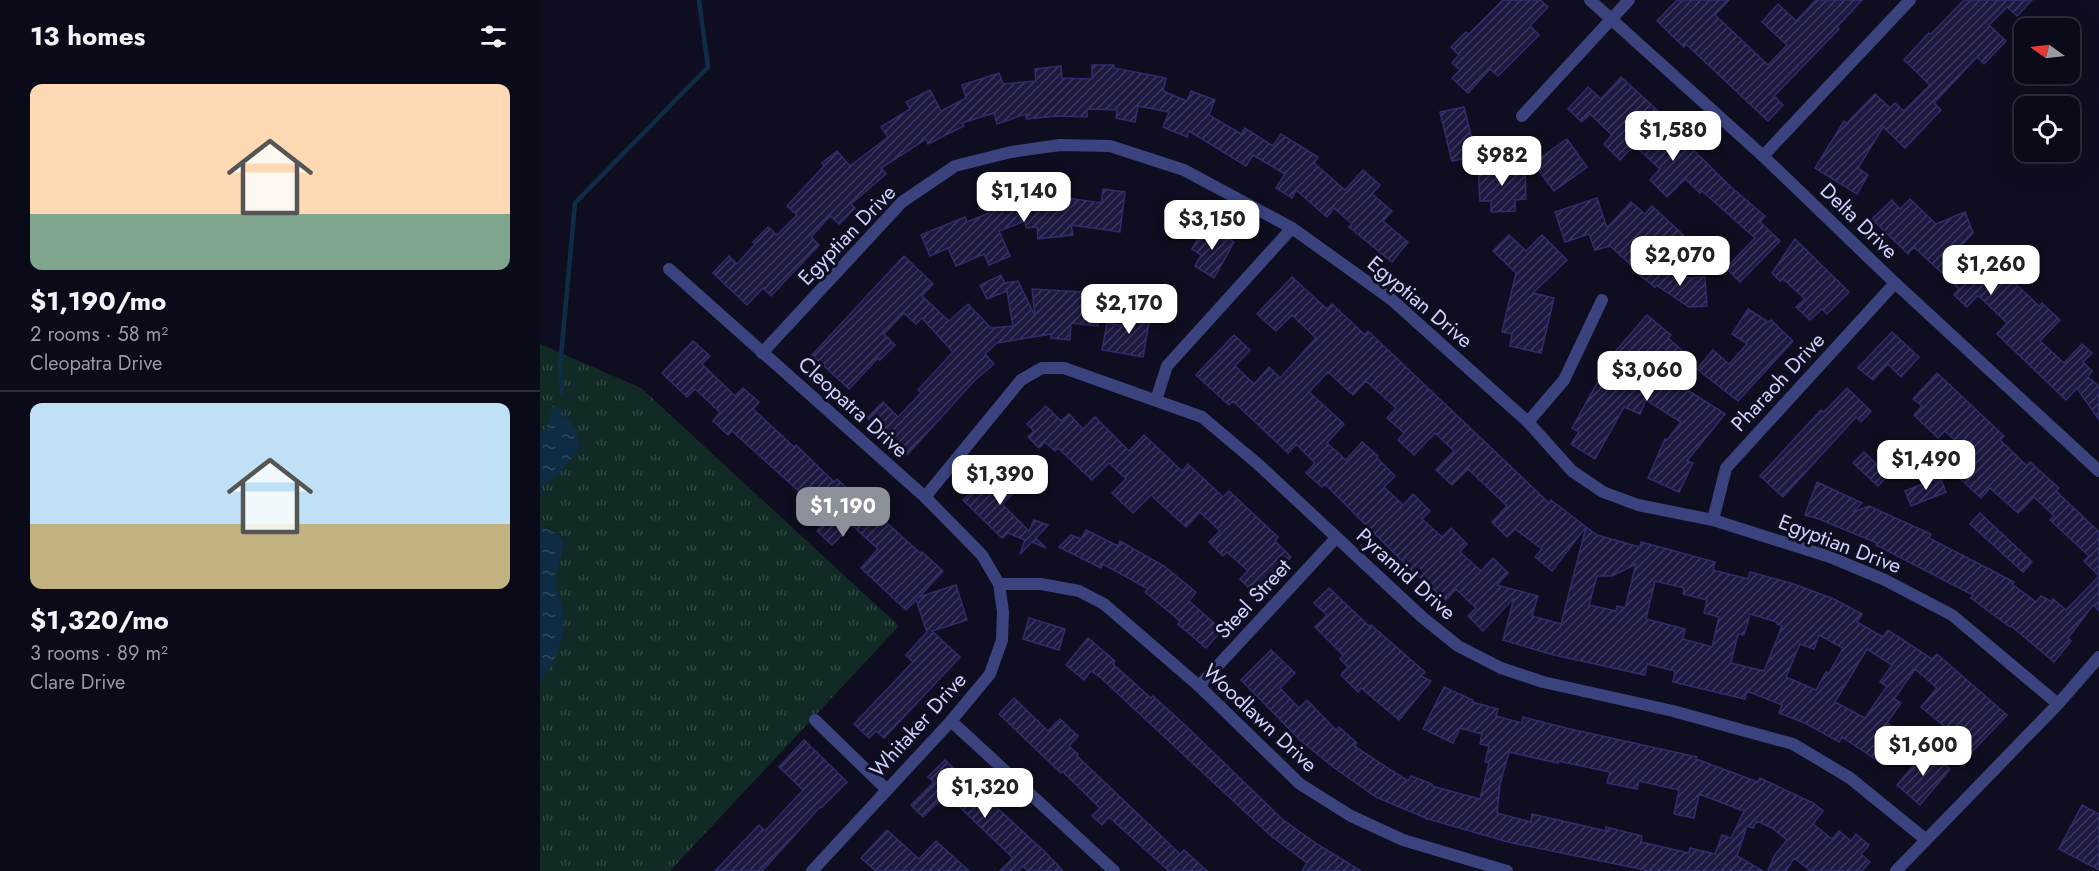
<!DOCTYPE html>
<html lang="en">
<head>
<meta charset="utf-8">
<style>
	:root { --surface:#0a0a18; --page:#131321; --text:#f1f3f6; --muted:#999aa2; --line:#2a2b37; --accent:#8c9099 }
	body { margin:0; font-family:Jost,sans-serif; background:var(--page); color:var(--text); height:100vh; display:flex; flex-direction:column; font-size:22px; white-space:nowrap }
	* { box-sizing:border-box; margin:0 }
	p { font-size:20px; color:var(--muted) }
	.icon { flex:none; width:33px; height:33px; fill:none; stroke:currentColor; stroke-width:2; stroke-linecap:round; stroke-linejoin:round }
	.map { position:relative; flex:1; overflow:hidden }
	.side { display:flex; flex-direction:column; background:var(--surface); width:540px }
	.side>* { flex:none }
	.needle { width:39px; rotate:284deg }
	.tools { position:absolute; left:1474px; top:18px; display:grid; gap:12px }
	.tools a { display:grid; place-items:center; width:66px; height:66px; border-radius:12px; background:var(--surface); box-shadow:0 6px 24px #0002,0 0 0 2px var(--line); font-size:30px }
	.price { position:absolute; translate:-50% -51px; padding:0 14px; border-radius:12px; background:#fff; color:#222; font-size:20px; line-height:39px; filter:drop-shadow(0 2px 3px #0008) }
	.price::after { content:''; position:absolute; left:50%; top:36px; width:18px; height:14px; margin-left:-9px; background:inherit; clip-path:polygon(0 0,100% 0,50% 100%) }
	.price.on { background:var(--accent); color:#fff }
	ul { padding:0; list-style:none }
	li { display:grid; align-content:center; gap:12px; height:318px; padding:0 30px }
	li+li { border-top:2px solid var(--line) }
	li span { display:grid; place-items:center; height:186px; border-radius:12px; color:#555 }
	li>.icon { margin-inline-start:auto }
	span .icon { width:108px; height:108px; fill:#fffc; stroke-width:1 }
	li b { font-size:26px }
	h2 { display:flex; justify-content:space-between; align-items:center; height:72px; padding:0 30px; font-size:26px }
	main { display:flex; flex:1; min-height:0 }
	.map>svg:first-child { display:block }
	.grass { fill:url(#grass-tufts) }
	.water { fill:url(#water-ripples) }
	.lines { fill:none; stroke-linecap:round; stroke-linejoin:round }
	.stream { stroke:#0e2c44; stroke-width:4.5 }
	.building { fill:url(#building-hatch); stroke:#2f2d6c; stroke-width:1.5; fill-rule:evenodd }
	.street { stroke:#3a437e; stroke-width:12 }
	.labels { text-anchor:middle; stroke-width:6; stroke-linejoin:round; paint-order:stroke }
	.street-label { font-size:21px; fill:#ced1fd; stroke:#0e0e20 }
</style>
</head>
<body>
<main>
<section class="side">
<h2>13 homes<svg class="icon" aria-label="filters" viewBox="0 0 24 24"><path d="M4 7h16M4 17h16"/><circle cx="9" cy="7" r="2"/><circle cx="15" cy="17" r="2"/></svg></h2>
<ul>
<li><span style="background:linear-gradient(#ffd9b3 70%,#7fa58c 0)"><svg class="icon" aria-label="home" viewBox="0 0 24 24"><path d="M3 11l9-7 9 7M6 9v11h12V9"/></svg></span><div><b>$1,190/mo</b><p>2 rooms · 58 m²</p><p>Cleopatra Drive</p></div></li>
<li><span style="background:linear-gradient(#bfe0f5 65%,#c2b280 0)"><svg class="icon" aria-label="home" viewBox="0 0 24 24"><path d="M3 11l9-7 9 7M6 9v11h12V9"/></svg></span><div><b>$1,320/mo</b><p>3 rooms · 89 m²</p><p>Clare Drive</p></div></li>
</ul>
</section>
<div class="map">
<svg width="1559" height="871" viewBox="0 0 1559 871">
	<defs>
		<pattern id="grass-tufts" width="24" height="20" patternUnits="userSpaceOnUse" patternTransform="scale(1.5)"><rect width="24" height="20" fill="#112a25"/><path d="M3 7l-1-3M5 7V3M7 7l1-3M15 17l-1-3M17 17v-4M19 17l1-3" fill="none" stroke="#324846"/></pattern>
		<pattern id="water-ripples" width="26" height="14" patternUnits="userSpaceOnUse" patternTransform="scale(1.5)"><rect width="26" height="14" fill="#0e2c44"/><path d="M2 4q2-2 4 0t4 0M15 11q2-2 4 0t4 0" fill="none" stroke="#304a60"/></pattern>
		<pattern id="building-hatch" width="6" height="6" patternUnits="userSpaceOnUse" patternTransform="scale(1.5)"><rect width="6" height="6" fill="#1c1a40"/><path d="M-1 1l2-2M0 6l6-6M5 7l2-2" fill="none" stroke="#3c3a5c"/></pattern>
	</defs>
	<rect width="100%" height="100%" fill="#0e0e20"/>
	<path class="grass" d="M0 344 101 388 359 626 130 871H0Z"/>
	<g class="water">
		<path d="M13 405 21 410 22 418 25 416 36 429 40 447C32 460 13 480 1 488L3 493 0 495V435L8 425Z"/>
		<path d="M0 527C39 538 17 555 16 582 16 592 21 600 23 609 27 638 16 659 0 682Z"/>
	</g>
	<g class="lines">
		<path class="stream" d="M22 394 20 367 35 203 168 67 159 0"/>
	</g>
	<g class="building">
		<path d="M963 0H1000L1008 7 990 26 999 35 958 76 950 69 928 93 912 78 920 70 912 63 919 55 911 47 926 32 929 34Z"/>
		<path d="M1137 0H1189L1175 15 1228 65 1247 45 1222 22 1238 4 1256 21 1276 0H1322L1297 27 1299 29 1234 96 1243 105 1228 121 1146 44 1144 47 1117 21Z"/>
		<path d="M1424 0H1492L1477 16 1467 7 1449 25 1466 41 1444 64 1437 57 1394 103 1401 110 1365 148 1343 127 1318 168 1328 175 1317 194 1275 168 1304 121 1307 123 1335 94 1350 108 1355 103 1364 111 1390 85 1364 60 1389 33 1391 34Z"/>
		<path d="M552 65H574V68L626 78 623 91 647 101 651 91 675 100 669 115 701 134 705 128 733 146 741 134 778 157 774 163 805 190 823 170 840 185 832 194 852 211 843 221 868 242 852 262 809 227 812 224 794 208 787 217 756 190 752 198 736 188 745 174 713 155 706 166 649 131 647 137 623 127 629 112 598 106 595 122 576 118 577 110 547 109V117L518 116 486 119V114L457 124 454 113 422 123 424 126 388 144 386 139 341 168 346 174 311 204 315 208 299 224 290 216 271 237 279 245 231 296 223 288 207 305 173 273 189 256 197 264 215 244 213 242 228 227 237 235 257 215 247 206 284 166 282 163 297 151 310 166 348 137 341 127 370 109 366 102 390 90 401 111 426 98 422 85 459 73 463 84 496 81 495 69 521 66 522 78 552 79Z"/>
		<path d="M1081 77 1140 131 1137 134 1191 187 1225 216 1220 222 1240 241 1200 282 1186 268 1215 238 1162 191 1160 193 1145 179 1127 197 1110 180 1120 169 1094 145 1080 160 1064 144 1072 135 1050 114 1042 122 1028 109 1048 87 1061 99Z"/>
		<path d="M924 107 936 156 912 161 900 112Z"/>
		<path d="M1027 139 1047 167 1014 191 993 163Z"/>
		<path d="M985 166 986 199 975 200V211L951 212V201H940L938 168Z"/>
		<path d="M527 184 528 198 561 203 563 189 585 192 580 232 531 225 533 235 498 239 497 227 486 228 485 221 459 231 470 256 449 265 444 254 416 266 408 248 390 256 381 235 425 217 427 222 449 213 444 201 463 193 468 204 506 200 504 187Z"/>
		<path d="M1057 198 1067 228 1091 202 1105 214 1112 206 1152 243 1141 255 1126 241 1099 272 1070 246 1055 250 1049 234 1025 242 1015 212Z"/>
		<path d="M1370 199 1396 224 1425 212 1433 233 1416 251 1437 271 1449 259 1499 306 1502 303 1520 320 1500 341 1524 363 1542 344 1552 353 1543 362 1552 371 1548 377 1559 386V420L1537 388 1526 400 1457 334 1467 323 1440 297 1437 296 1427 307 1414 295 1419 289 1374 247 1368 254 1332 219 1352 200 1360 209Z"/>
		<path d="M666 225 694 242 674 278 655 266 661 255 652 249Z"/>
		<path d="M969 235 986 251 1002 235 1027 260 993 293 1014 298 1001 353 970 346 972 334 962 332 976 273 953 251Z"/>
		<path d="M1255 239 1309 292 1287 314 1282 309 1270 320 1256 307 1265 299 1243 279 1240 281 1232 273Z"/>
		<path d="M364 256 393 284 382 296 409 321 428 304 451 328 473 326 467 291 447 299 440 285 461 275 465 284V283L478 281 495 316 492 289 560 293 558 326 531 323 530 340 511 338V334L457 343 445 354 454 364 434 381 367 455 327 418 343 402 358 417 381 393 378 390 413 352 382 318 376 324 364 313 344 334 355 345 340 360 338 358 309 389 272 355Z"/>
		<path d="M1142 270V278L1165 277 1167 306 1149 307 1116 285 1115 287 1097 273Z"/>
		<path d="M752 277 787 309 792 304 825 335 828 331 1009 503 1011 500 1046 527 1012 571 995 557 1002 549 975 529 967 537 952 522 967 506 928 469 912 485 896 470 914 451 895 433 874 455 858 440 864 433 847 418 856 408 826 381 813 395 788 372 769 392 804 424 787 443 806 460 822 442 838 456 837 458 855 476 844 487 863 505 873 494 890 511 882 519 902 537 911 528 927 544 920 552 941 571 953 558 968 573 957 585 998 596 992 616 1021 624 1046 527 1057 535 1100 547 1101 542 1175 562 1173 570 1208 579 1210 572 1251 583 1294 599 1322 614 1317 622 1343 637 1348 630 1392 659 1397 654 1467 715 1431 753 1416 736 1381 707 1397 688 1375 669 1354 699 1361 703 1347 723 1365 735 1344 765 1302 737 1299 742 1265 723 1239 713 1242 705 1207 691 1205 699 1133 682 1135 671 1107 664 1105 675 1014 655 963 640 974 598 943 631 928 616 936 608 916 589 906 600 868 567 785 484 782 487 766 473 775 463 756 444 748 453 693 401 689 405 656 375 694 335 710 350 695 366 714 384 729 367 740 378 776 338 752 315 736 331 717 314ZM1096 564 1085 608 1077 606 1076 611 1049 605 1057 576H1072ZM1115 581 1144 588 1143 594 1167 600 1164 613 1179 617 1172 647 1143 639 1145 629 1106 619ZM1210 614 1237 622V624L1242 626 1224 671 1191 663 1198 634 1204 635ZM1279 635 1303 648 1289 673 1286 672 1276 690 1246 677 1260 644 1274 649ZM1327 649 1352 665 1340 682 1347 686 1325 718 1295 702Z"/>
		<path d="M593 308 611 312 603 357 562 350 567 323 589 327Z"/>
		<path d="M1208 309 1228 322 1231 320 1253 341 1198 401 1157 369 1173 350 1189 364 1207 344 1192 334Z"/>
		<path d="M1107 315 1131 335 1128 338 1144 352 1124 375 1185 414 1147 461 1153 463 1139 492 1108 478 1125 439 1127 440 1141 422 1106 400 1100 414 1084 407 1055 459 1031 444 1039 432 1032 428 1074 353Z"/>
		<path d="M1352 332 1379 357 1361 377 1348 364 1333 380 1318 368Z"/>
		<path d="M153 341 170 356 162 364 195 396 203 388 219 402 213 409 254 447 256 445 294 482 297 479 334 514 335 512 381 554 382 552 403 571 379 597 416 585 427 620 392 631 420 657 344 738 336 731 329 738 314 724 373 662 366 655 387 632 376 600 366 610 321 568 338 549 312 525 292 545 277 531 286 521 278 514 281 511 192 431 188 435 173 421 180 412 155 389 147 397 122 373Z"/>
		<path d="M1397 373 1464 436 1460 440 1487 466 1490 462 1519 488 1516 491 1559 532V576L1544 561 1549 556 1510 520 1514 516 1494 497 1478 513 1450 488 1441 498 1413 472 1430 454 1405 431 1398 438 1374 415 1382 406 1373 399Z"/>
		<path d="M1307 388 1331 411 1321 422 1316 417 1243 497 1220 476 1281 410 1284 412Z"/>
		<path d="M506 406 521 421 529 414 543 429 555 417 589 451 604 435 642 471 648 464 683 497 689 491 738 537 735 541 751 557 716 595 700 579 708 571 687 552 683 556 669 542 680 531 660 512 646 527 611 495 593 513 572 493 586 479 569 463 552 480 518 448 515 451 505 442 499 448 488 437 494 431 487 424Z"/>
		<path d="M1324 452 1348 475 1338 486 1313 463Z"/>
		<path d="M452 462 479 488 462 504 489 531 494 520 508 525 496 538 506 548 492 542 480 554 485 540 468 533 462 538 423 500 436 488 431 483Z"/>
		<path d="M1400 477 1406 492 1371 506 1365 491Z"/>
		<path d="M1277 482 1322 503 1313 512 1329 506 1391 534 1389 538 1474 582 1472 584 1496 602 1501 596 1512 602 1513 599 1526 610 1559 576V611L1553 605 1528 638 1531 641 1514 662 1471 626 1470 627 1431 598 1433 595 1336 545 1337 543 1279 519 1265 515Z"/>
		<path d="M1440 513 1492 562 1483 572 1430 524Z"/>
		<path d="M546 530 578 546 580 541 624 566 656 592 649 601 682 630 666 648 638 624 640 621 605 592 608 589 563 564 561 568 519 547 531 535 541 539Z"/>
		<path d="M789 588 830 627 831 625 885 672 881 676 891 681 859 720 821 688 818 692 801 675 808 667 800 659 803 655 775 627 787 615 774 603Z"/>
		<path d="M489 618 525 629 519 650 483 639Z"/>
		<path d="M548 638 575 661 573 664 611 698 613 696 646 726 742 819 777 844 821 871H762L767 863 730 835 561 678 551 671 544 680 526 665Z"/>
		<path d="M731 650 755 673 740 688 759 708 767 700 796 730 799 727 817 743 814 746 868 781 871 776 892 784V786L940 799 949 763 945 762 949 746 940 744 942 734 920 728 913 743 883 729 904 687 933 700 932 702 958 709 956 716 982 723 983 717 1026 728 1157 757 1156 759 1218 782 1220 778 1273 803 1283 811 1273 824 1292 839 1299 831 1311 841 1316 834 1329 845 1321 854 1330 862 1322 871H1271L1254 858 1246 871H1228L1234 856 1247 840 1232 828 1217 821 1213 828 1207 826 1197 856 1223 871H1110L968 842 888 819 836 797 793 767 760 740 701 680ZM969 752 1018 763V761L1070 772 1067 783 1097 789 1099 781 1139 790 1134 814 1154 818 1159 794 1204 811 1191 838 1182 835 1175 854 1150 848 1149 853 1101 842 1102 836 1066 827V831L992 814 991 822 957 813 960 784Z"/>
		<path d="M474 698 508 731 520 719 538 736 529 746 538 754 537 756 640 854 644 850 667 871H629L569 817 562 825 552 816 560 808 522 771 521 773 459 714Z"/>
		<path d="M264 740 307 782 281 808 280 807 222 871H175L219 825 225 831 263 790 239 767Z"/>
		<path d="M1387 750 1410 769 1380 805 1357 785Z"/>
		<path d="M405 760 506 853 523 871H488L483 866 478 871H460L473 858 406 794 383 817 371 805 394 782 388 777Z"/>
		<path d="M1542 805 1559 814V870L1519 849Z"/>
		<path d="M347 830 379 859 396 841 429 871H336L321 858Z"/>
	</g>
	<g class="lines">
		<g class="street">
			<path d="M1050 0 1223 156 1355 283 1559 471"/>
			<path d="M982 116 1089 0"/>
			<path d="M1223 156 1370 0"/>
			<path d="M129 269 385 497 442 555 459 584 463 612 462 640 450 674 411 721 272 871"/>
			<path d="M222 353 362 202 415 166 471 152 520 145 570 146 644 170 752 228 851 299 988 422 1032 471 1063 492 1098 505 1173 520 1290 557 1345 580 1412 615 1518 704"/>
			<path d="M616 400 627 366 752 228"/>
			<path d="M988 422 1024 380 1062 300"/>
			<path d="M385 497 481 380 502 368H524L662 417 719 465 882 617 918 646 961 668 1003 682 1133 711 1253 744 1310 778 1385 839"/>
			<path d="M1173 520 1186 468 1355 283"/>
			<path d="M459 584H501L539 591 564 604 659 686 760 784 811 816 863 840 967 871"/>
			<path d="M659 686 796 538"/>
			<path d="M275 720 346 789"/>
			<path d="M411 721 574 871"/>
			<path d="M1356 871 1518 704 1559 657"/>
		</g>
	</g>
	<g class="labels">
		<g class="street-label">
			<text transform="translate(1319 221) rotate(44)" y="7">Delta Drive</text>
			<text transform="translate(307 235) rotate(-46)" y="7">Egyptian Drive</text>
			<text transform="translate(880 302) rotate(40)" y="7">Egyptian Drive</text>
			<text transform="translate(1238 382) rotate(-47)" y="7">Pharaoh Drive</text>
			<text transform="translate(313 407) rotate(42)" y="7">Cleopatra Drive</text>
			<text transform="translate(1300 544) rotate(21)" y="7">Egyptian Drive</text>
			<text transform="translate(866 574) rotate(42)" y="7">Pyramid Drive</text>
			<text transform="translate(713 599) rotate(-47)" y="7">Steel Street</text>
			<text transform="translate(720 718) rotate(43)" y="7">Woodlawn Drive</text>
			<text transform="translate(378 725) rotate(-48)" y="7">Whitaker Drive</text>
		</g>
	</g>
</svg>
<div class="tools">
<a><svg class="needle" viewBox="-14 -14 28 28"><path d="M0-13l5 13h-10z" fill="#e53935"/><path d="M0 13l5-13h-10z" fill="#999aa2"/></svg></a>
<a><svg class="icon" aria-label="locate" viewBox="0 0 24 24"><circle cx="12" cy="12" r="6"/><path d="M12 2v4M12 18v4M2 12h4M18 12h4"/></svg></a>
</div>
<b class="price" style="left:1133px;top:162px">$1,580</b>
<b class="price" style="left:962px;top:187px">$982</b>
<b class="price" style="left:484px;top:223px">$1,140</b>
<b class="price" style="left:672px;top:251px">$3,150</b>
<b class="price" style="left:1140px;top:287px">$2,070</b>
<b class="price" style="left:1451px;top:296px">$1,260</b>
<b class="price" style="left:589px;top:335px">$2,170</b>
<b class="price" style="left:1107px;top:402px">$3,060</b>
<b class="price" style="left:1386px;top:491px">$1,490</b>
<b class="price" style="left:460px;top:506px">$1,390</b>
<b class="price on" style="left:303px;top:538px">$1,190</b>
<b class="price" style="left:1383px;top:777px">$1,600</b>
<b class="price" style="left:445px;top:819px">$1,320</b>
</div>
</main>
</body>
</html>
